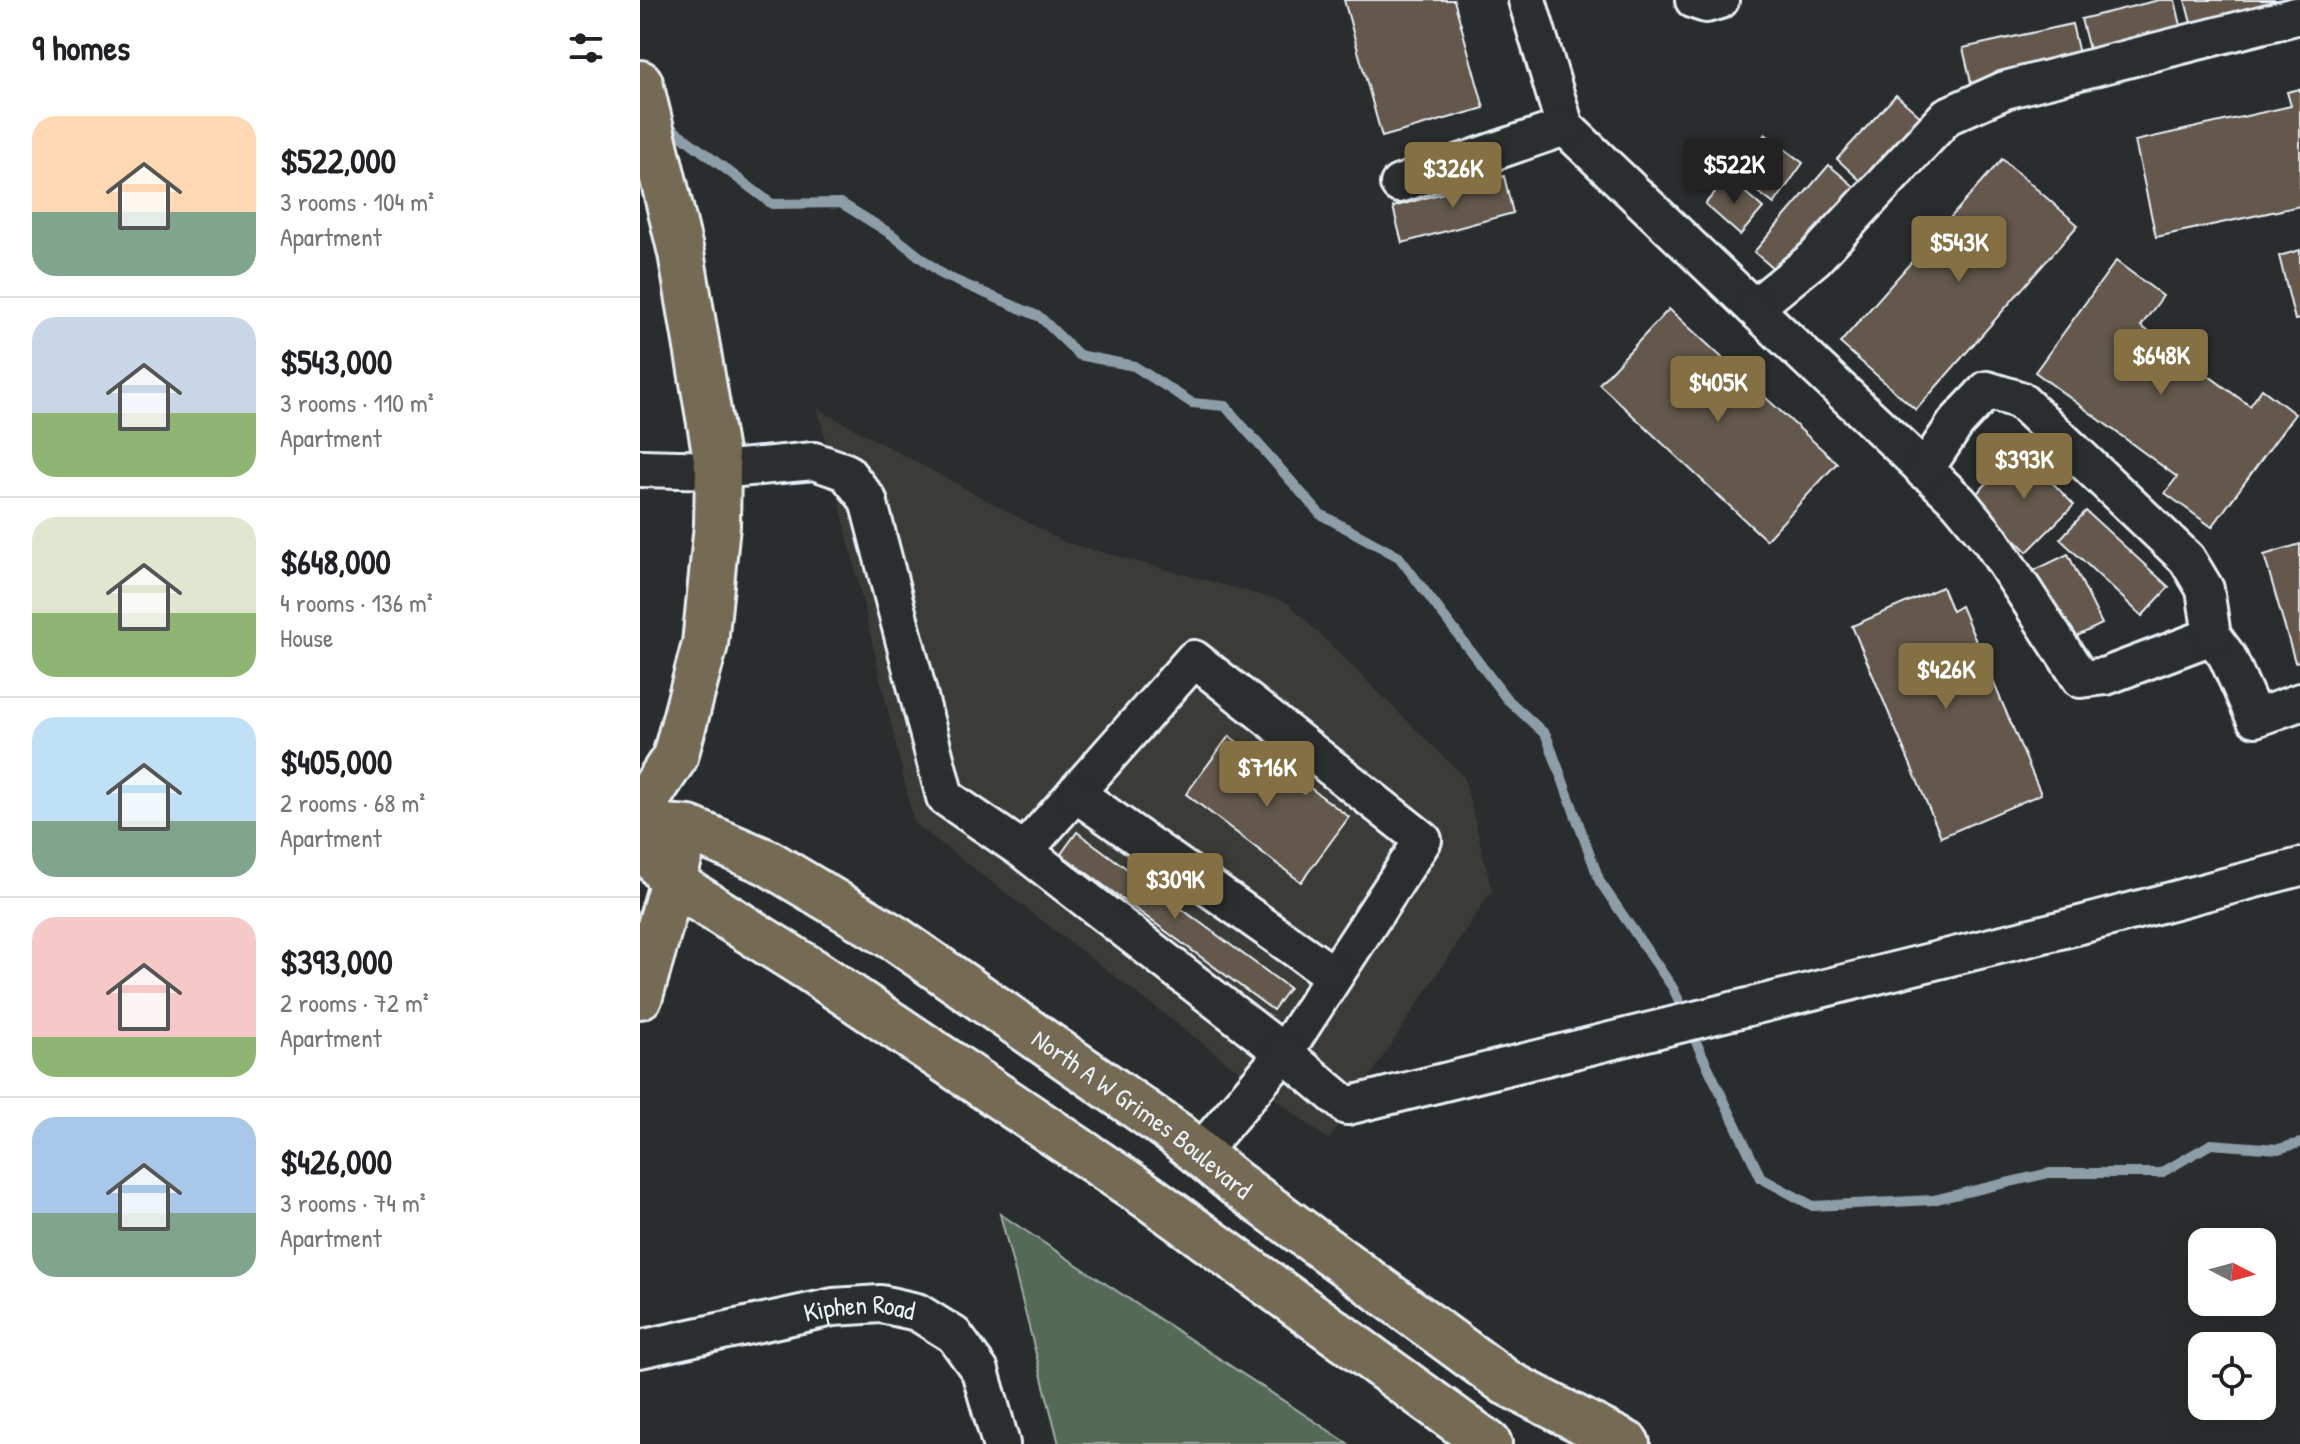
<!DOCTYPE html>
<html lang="en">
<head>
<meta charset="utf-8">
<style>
	:root { --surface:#fff; --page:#f6f6f6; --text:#202124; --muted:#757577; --line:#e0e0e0; --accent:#847042 }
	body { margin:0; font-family:"Patrick Hand",sans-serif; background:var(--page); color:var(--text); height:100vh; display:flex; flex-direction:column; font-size:30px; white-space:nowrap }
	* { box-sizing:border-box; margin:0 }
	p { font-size:26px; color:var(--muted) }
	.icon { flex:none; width:44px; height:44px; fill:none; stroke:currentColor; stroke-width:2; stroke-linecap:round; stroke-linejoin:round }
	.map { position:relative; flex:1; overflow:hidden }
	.panel { display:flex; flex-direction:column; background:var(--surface); width:640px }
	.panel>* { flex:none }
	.needle { width:52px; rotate:96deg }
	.controls { position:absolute; left:1548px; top:1228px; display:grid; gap:16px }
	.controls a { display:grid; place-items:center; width:88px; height:88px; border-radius:16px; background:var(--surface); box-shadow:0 8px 32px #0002; font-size:40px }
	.price { position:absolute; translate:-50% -68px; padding:0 18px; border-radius:8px; background:var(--accent); color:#fff; font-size:26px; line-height:52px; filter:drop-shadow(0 2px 4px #0008) }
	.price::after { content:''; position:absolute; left:50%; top:48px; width:24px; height:18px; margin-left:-12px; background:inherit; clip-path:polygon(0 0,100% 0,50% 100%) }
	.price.on { background:#222; color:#fff }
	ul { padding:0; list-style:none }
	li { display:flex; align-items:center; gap:24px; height:200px; padding:0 32px }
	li+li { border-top:2px solid var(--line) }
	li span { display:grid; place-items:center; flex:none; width:224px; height:160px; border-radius:24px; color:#555 }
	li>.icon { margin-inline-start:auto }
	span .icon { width:96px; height:96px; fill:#fffc; stroke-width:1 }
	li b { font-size:34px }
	h2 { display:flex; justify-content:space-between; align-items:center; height:96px; padding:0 32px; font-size:34px }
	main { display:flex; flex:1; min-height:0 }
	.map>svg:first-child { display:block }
	.built { fill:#3b3a37 }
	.green { fill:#546a56; stroke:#9eaea7; stroke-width:2 }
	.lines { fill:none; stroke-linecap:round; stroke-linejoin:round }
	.stream { stroke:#8d9ea9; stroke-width:10 }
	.building { fill:#64584b; stroke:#e8f1f8; stroke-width:2 }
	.minor-casing { stroke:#e8f1f8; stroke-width:42 }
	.major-casing { stroke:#e8f1f8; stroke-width:50 }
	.minor { stroke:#2a2d2e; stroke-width:36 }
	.major { stroke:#746b52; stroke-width:44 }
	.labels { text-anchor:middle; stroke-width:6; stroke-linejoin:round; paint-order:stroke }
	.street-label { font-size:26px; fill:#e8f1f8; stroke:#2a2d2e }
</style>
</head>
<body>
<main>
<section class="panel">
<h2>9 homes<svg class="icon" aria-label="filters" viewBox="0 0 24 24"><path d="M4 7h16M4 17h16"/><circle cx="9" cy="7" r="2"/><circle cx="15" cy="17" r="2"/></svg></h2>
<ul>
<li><span style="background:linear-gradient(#ffd9b3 60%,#7fa58c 0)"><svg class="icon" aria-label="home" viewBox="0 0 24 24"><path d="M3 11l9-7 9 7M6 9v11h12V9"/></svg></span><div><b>$522,000</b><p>3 rooms · 104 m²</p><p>Apartment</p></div></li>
<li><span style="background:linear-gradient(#c9d6e8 60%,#8fb573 0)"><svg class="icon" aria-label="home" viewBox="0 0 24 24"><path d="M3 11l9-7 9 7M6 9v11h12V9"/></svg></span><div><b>$543,000</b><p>3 rooms · 110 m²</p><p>Apartment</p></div></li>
<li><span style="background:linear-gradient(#dfe7d0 60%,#8fb573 0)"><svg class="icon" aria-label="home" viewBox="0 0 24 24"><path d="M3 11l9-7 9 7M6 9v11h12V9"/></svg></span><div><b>$648,000</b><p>4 rooms · 136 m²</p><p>House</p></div></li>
<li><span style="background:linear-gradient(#bfe0f5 65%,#7fa58c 0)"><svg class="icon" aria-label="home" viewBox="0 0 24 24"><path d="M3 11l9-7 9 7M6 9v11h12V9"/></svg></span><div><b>$405,000</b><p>2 rooms · 68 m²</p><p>Apartment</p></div></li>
<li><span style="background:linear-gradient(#f6c9c9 75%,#8fb573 0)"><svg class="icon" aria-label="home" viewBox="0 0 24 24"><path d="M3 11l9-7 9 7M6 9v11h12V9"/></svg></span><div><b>$393,000</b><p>2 rooms · 72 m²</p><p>Apartment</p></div></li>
<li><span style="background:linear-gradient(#a9c7e8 60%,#7fa58c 0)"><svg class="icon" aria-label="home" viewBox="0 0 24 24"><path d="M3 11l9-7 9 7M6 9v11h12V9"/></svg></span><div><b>$426,000</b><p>3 rooms · 74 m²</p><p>Apartment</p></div></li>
</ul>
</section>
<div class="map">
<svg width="1660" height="1444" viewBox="0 0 1660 1444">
	<rect width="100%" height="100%" fill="#2a2d2e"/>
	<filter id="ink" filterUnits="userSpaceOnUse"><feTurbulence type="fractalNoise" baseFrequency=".0125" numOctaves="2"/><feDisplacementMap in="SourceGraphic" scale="16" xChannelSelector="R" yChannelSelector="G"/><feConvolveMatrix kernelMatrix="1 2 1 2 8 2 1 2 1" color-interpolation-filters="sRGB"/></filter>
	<g filter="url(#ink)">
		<path class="built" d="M178 409 424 542 647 602 824 777 852 890 689 1140 274 823Z"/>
		<path class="green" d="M360 1214 709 1444H419Z"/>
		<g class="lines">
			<g class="stream">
				<path d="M26 124 132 204 201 203 251 234 303 275 400 317 439 355 494 366 552 403 585 406 680 514 759 557 866 698 906 735 960 882 1033 988 1039 1001"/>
				<path d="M1056 1042 1121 1178 1173 1206 1293 1200 1409 1173H1521L1571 1144 1638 1149 1660 1143"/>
			</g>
		</g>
		<g class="building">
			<path d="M704 0H814L844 108 742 137Z"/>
			<path d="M1519 0H1535L1543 34 1451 57 1441 19Z"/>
			<path d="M1545 0H1660L1553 31Z"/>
			<path d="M1432 24 1441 63 1332 87 1323 48Z"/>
			<path d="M1660 89V206L1516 237 1495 141 1651 106 1647 92Z"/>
			<path d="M1256 95 1282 118 1223 183 1197 159Z"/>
			<path d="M1125 134 1163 163 1134 204 1095 175Z"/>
			<path d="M1362 159 1438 225 1276 410 1200 343Z"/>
			<path d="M1189 165 1216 188 1141 275 1114 252Z"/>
			<path d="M864 176 873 213 762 243 753 207Z"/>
			<path d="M1088 177 1123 208 1100 235 1065 204Z"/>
			<path d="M1660 250V319L1655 320 1639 256Z"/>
			<path d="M1476 261 1523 296 1501 326 1610 406 1622 389 1655 414 1572 527 1525 493 1537 477 1395 372Z"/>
			<path d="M1029 309 1197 463 1126 540 959 384Z"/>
			<path d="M1381 450 1434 505 1387 552 1333 497Z"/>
			<path d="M1446 511 1529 587 1502 616 1420 539Z"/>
			<path d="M1660 544V661L1655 662 1624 555Z"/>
			<path d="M1428 554 1462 624 1427 641 1393 571Z"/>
			<path d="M1302 587 1312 611 1321 606 1401 794 1301 837 1212 626Z"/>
			<path d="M589 736 664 793 669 787 709 817 661 882 546 794Z"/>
			<path d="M437 832 649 988 633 1010 421 854Z"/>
		</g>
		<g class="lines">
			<defs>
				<g id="minor">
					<path d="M887 0 925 127 1114 308 1175 258 1307 116 1365 90 1660 15"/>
					<path d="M1054 0 1066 4 1080 0"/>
					<path d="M759 184 925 127"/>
					<path d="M1114 308 1319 502 1351 541 1441 679 1466 676 1572 636 1587 656 1615 718 1660 702"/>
					<path d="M0 468 78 470 174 461 206 472 228 500 305 797 384 851 644 1053 783 840 554 659 384 851"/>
					<path d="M1284 471 1316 423 1347 390 1380 400 1547 559 1565 589 1572 636"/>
					<path d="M435 793 693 975"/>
					<path d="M558 1155 644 1053 707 1106 1444 924 1660 867"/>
					<path id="s1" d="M0 1349 193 1307 241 1304 277 1312 314 1335 340 1371 361 1444"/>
				</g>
				<g id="major">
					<path d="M0 83 41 253 78 470 77 525 65 644 35 757 0 810"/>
					<path id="s2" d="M0 825 49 829 127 862 256 939 536 1134 595 1183 867 1383 987 1444"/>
					<path d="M0 838 32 882 171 970 510 1198 849 1444"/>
					<path d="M0 996 40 856"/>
				</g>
			</defs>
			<use href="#minor" class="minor-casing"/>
			<use href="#major" class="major-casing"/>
			<use href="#minor" class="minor"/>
			<use href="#major" class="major"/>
		</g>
	</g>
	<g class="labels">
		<g class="street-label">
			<text dy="9" stroke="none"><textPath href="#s2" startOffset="586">North A W Grimes Boulevard</textPath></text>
			<text dy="9" stroke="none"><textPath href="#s1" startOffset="224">Kiphen Road</textPath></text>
		</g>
	</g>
</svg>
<div class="controls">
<a><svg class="needle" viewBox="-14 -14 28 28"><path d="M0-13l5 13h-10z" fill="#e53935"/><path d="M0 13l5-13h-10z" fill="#757577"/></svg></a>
<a><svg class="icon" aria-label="locate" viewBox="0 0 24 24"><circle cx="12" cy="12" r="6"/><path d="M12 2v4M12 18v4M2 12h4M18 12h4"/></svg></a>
</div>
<b class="price on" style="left:1094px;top:206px">$522K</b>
<b class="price" style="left:813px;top:210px">$326K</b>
<b class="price" style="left:1319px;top:284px">$543K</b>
<b class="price" style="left:1521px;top:397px">$648K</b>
<b class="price" style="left:1078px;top:424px">$405K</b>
<b class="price" style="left:1384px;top:501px">$393K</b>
<b class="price" style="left:1306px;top:711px">$426K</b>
<b class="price" style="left:627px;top:809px">$716K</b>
<b class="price" style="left:535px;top:921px">$309K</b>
</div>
</main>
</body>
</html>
